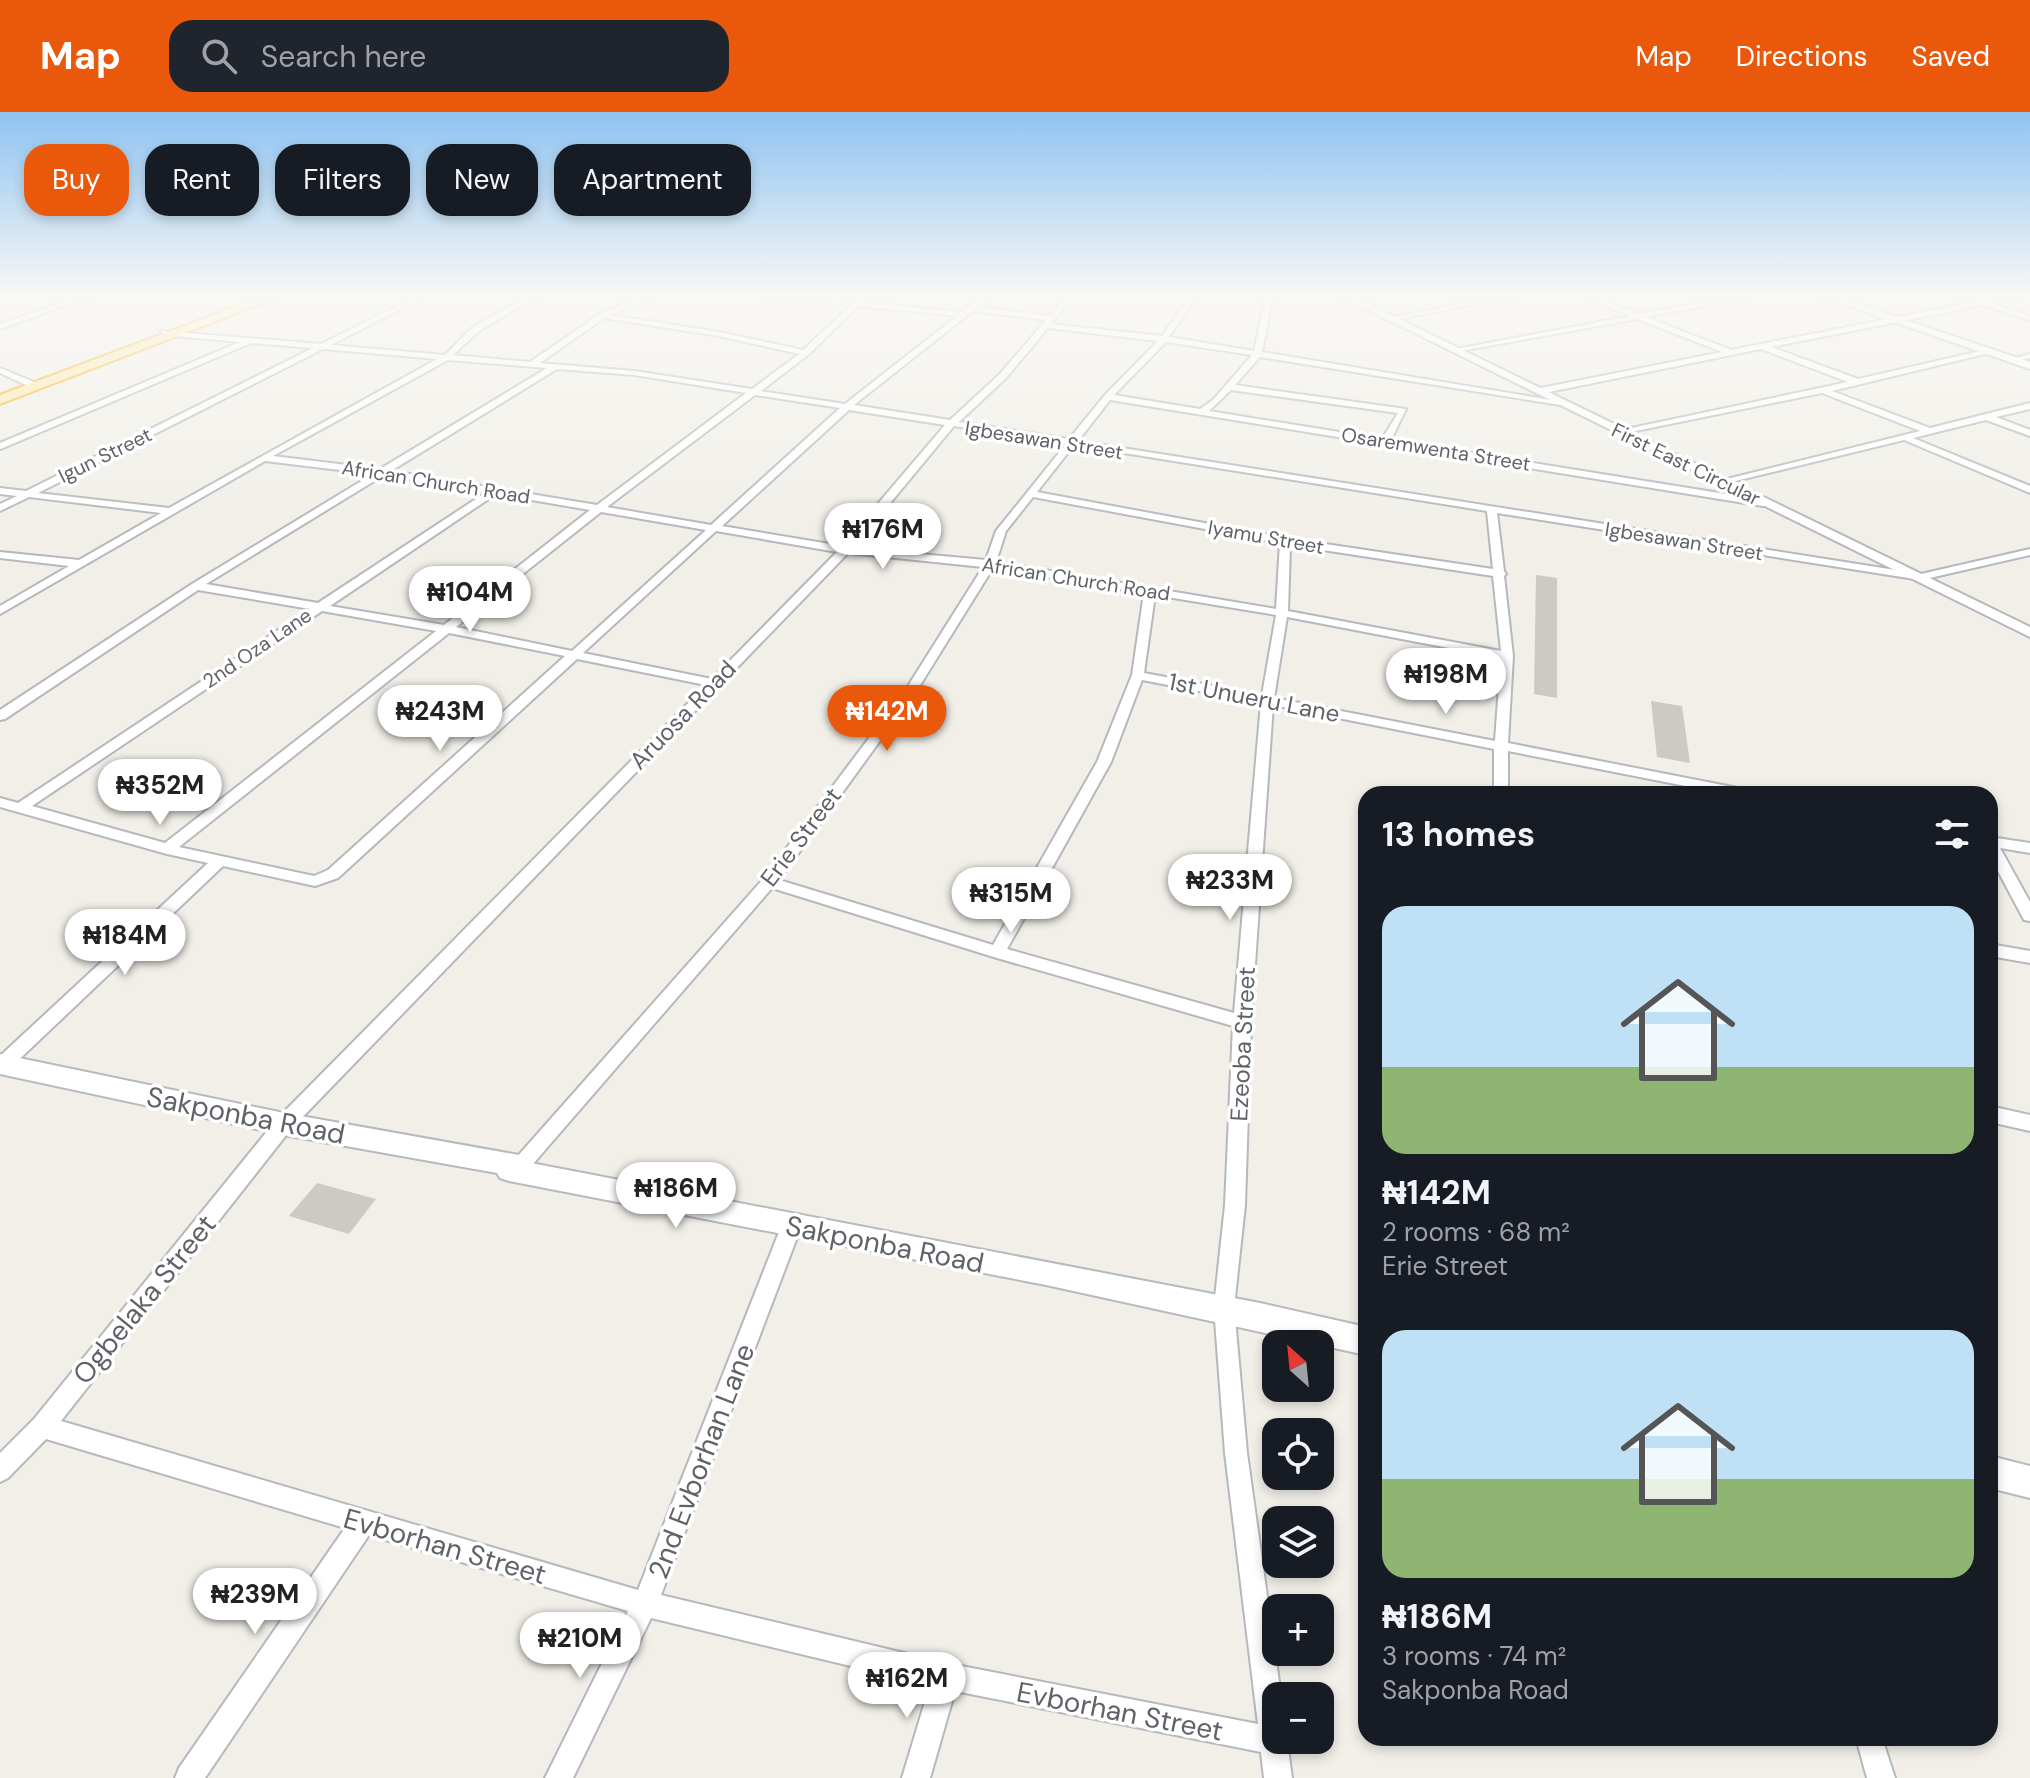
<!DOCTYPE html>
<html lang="en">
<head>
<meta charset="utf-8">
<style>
	:root { --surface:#171b24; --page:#20242c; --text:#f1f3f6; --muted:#9ea1a6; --accent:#ea580c }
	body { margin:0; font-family:"DM Sans",sans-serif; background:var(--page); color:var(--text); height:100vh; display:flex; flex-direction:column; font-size:30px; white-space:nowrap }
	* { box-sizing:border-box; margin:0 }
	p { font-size:26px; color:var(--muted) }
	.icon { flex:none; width:44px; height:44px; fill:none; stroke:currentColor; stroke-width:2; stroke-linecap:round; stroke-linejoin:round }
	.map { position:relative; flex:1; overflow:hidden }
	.drawer { position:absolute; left:1358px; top:674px; width:640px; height:960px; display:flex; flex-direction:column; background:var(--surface); border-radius:24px; box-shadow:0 4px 12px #0003 }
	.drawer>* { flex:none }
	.hud { position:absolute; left:24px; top:32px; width:760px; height:72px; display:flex; gap:16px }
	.needle { width:52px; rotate:333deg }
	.controls { position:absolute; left:1262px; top:1218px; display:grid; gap:16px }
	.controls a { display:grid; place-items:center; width:72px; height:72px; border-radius:16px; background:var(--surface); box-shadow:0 4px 12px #0003; font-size:40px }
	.price { position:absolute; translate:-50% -68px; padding:0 18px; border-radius:28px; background:#fff; color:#222; font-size:26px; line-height:52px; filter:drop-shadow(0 2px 4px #0008) }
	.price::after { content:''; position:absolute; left:50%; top:48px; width:24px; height:18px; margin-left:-12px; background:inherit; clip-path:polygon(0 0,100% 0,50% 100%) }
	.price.current { background:var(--accent); color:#fff }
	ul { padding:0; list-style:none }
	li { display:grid; align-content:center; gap:16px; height:424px; padding:0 24px }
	li span { display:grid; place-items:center; height:248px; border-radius:24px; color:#555 }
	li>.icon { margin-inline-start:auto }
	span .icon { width:144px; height:144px; fill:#fffc; stroke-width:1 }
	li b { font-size:34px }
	h2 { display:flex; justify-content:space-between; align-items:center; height:96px; padding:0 24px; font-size:34px }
	.tag { padding:0 28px; border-radius:24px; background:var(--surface); box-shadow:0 4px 12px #0003; font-size:28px; line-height:72px }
	.tag.current { background:var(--accent); color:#fff }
	header { display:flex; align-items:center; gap:48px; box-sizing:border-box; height:112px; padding:0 40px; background:var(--accent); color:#fff }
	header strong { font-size:38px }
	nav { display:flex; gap:44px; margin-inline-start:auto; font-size:28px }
	.search { width:560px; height:72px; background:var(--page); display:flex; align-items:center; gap:20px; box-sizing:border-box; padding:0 28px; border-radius:24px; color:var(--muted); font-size:30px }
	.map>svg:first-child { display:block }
	.building { fill:#cccac5 }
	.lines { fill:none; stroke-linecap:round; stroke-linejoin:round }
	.minor-casing { stroke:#b5b8bc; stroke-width:4 }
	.tertiary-casing { stroke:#b5b8bc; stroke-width:4 }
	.secondary-casing { stroke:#b6babf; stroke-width:4 }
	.trunk-casing { stroke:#f9ab00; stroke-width:4 }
	.minor { fill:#fff; fill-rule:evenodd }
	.tertiary { fill:#fff; fill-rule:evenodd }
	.secondary { fill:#fff; fill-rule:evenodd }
	.trunk { fill:#feeaa1; fill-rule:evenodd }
	.labels { text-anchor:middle; stroke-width:7; stroke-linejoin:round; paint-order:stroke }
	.far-street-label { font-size:20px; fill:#5f6368; stroke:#fff }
	.street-label { font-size:24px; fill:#5f6368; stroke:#fff }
	.near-street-label { font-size:28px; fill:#5f6368; stroke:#fff }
</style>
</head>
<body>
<header>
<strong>Map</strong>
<div class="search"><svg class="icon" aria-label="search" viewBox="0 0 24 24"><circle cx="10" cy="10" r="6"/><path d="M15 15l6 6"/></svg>Search here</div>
<nav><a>Map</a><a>Directions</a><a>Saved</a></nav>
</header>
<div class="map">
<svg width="2030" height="1666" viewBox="0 0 2030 1666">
	<rect width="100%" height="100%" fill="#f1efe8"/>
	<g class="building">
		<path d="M1536 463 1557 466V586L1534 582Z"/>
		<path d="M1651 589 1682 594 1690 651 1657 645Z"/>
		<path d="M317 1071 376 1087 349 1122 289 1104Z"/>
	</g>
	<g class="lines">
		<defs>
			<g id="minor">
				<path d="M83 183H94L0 217V212Z"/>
				<path d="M419 183H428L331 233 445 243 473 215 531 183H540L479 219 453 243 530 250 600 202 646 183H656L611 203 719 220 803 238 850 194 758 183 856 190 867 183H875L865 191 962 200 983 183H991L978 195 1050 204 1067 183H1074L1051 212 1162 224 1191 183H1198L1169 225 1254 239 1266 183H1273L1262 240 1564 290 1560 293 1260 245 1235 273 1406 297 1391 328 1763 388 1768 391 1763 394 1110 288 1078 329 1921 462 2030 437V443L1921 468 1497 401 1504 459 1506 462 1504 464 1513 544 1508 631 1748 678 1755 682H1726L1508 639V682H1494V637L1273 593 1251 910 1245 1093 1234 1195 1247 1341 1281 1584H1276V1628L1287 1629 1292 1666H1264L1261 1640 955 1579 930 1666H902L930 1573 651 1506 573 1666H545L628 1499 369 1423 205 1666H175L179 1656 345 1416 46 1327 8 1366 0 1370V1341L34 1307 277 1007 706 573 577 547 338 766 315 774 223 754 9 957 0 958V944L208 751 167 742 0 695V686L18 691 310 497 198 478 5 607 0 608V598L192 472 373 362 265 349 0 502V494L69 454 0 446V440L79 448 161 401 29 385 0 399V392L17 384 0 382V376L26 379 313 236 251 231 3 336 0 337V331L240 230 164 223 161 219 321 232ZM858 194 957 204 845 292 761 279 808 243ZM973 199 1046 208 1000 262 950 308 854 293ZM604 206 719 224 799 242 752 277 634 259 540 251ZM1048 216 1158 229 1105 283 1069 327 959 310 1006 266ZM1166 230 1252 243 1213 288 1200 297 1114 283ZM323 237 437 247 169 396 38 381ZM448 248 547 256 380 357 273 344ZM557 257 634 263 746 281 597 393 391 359ZM1231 278 1398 301 1382 327 1209 299ZM755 283 840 296 711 413 607 395ZM849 298 945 313 842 434 722 414ZM954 314 1066 332 996 419 986 448 853 436ZM1074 333 1487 399 1493 457 1285 426 1037 380ZM384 363 485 381 318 491 206 472ZM496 382 590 398 444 513 330 494ZM1033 385 1280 431 1276 497 996 450 1006 419ZM601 400 706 418 572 539 456 515ZM716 419 837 440 712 567 583 541ZM1290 433 1493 464 1501 539 1288 499ZM848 441 983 455 908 574 764 766 509 1054 512 1060 519 1062 526 1060 772 776 997 846 1233 914 1225 1093 1214 1195 1225 1341 1258 1612 946 1551 661 1483 801 1115 798 1109 791 1106 784 1109 781 1115 638 1478 61 1309 291 1017ZM993 456 1144 481 1132 563 1097 650 993 833 779 768 919 575ZM1155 483 1276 503 1262 583 1144 561ZM322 499 436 519 165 731 32 694ZM1287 505 1501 546 1495 629 1274 586ZM449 521 565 544 328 758 314 764 179 735ZM1142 568 1261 591 1234 901 1007 837 1111 650Z"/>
				<path d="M1505 183H1521L1389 209 1385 207Z"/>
				<path d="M1581 183H1591L1639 202 1741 183H1757L1646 205 1731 238 2008 183H2023L1990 191 2030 204V208L1983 193 1771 235 1858 267 1989 237V241L1832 279 1930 316 2030 291V297L1996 305 2030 318V324L1986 308 1913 326 2030 374V381L1904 328 1723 372V368L1920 319 1822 281 1621 322 1617 319 1848 270 1761 237 1539 282 1536 281V277L1722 240 1637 207 1455 240 1451 238 1630 204Z"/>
				<path d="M2030 242V246L2019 248 2015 246Z"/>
				<path d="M0 256 34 270 35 272 28 274 0 261Z"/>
				<path d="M1990 725 2030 731V741L2000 736 2030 790V809L2024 808 1990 744Z"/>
				<path d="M1990 832 2030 839V851L1990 844Z"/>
				<path d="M1990 994 2030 1003V1019L1990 1010Z"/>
				<path d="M1856 1626H1882L1895 1666H1867Z"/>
			</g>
			<path id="tertiary" d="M1338 183H1350L2030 515V525Z"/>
			<g id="secondary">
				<path d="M1816 183H1831L2030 250V257Z"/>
				<path d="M0 942 284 1001 519 1043 528 1046 531 1051 1260 1191 1366 1215V1243L1046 1173 509 1069 500 1066 497 1061 284 1023 0 962Z"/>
				<path d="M1990 1344 2030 1354V1386L1990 1376Z"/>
			</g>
			<path id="trunk" d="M267 183H284L0 292V283Z"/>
		</defs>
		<use href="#minor" class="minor-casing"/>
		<use href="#tertiary" class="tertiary-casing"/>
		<use href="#secondary" class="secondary-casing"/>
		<use href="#trunk" class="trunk-casing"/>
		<use href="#minor" class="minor"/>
		<use href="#tertiary" class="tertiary"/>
		<use href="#secondary" class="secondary"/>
		<use href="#trunk" class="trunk"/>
	</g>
	<linearGradient id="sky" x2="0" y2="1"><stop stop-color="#8fc3f1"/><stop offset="0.44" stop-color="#f9f8f5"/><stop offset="1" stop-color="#f9f8f5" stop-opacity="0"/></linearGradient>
	<rect width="2030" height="416" fill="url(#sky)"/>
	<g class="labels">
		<g class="far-street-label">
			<text transform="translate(1044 328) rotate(9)" y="7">Igbesawan Street</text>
			<text transform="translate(1436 337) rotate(9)" y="7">Osaremwenta Street</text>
			<text transform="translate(105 343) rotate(-26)" y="7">Igun Street</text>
			<text transform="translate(1686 352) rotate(26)" y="7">First East Circular</text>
			<text transform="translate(436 370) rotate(9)" y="7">African Church Road</text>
			<text transform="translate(1266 425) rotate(10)" y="7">Iyamu Street</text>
			<text transform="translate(1684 429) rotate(9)" y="7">Igbesawan Street</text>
			<text transform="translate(1076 467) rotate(9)" y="7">African Church Road</text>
			<text transform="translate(257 536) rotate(-34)" y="7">2nd Oza Lane</text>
		</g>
		<g class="street-label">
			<text transform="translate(1254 586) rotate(11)" y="8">1st Unueru Lane</text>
			<text transform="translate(683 603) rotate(-46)" y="8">Aruosa Road</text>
			<text transform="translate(801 725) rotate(-53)" y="8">Erie Street</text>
			<text transform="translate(1243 932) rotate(-87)" y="8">Ezeoba Street</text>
		</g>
		<g class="near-street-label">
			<text transform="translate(246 1003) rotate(11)" y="10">Sakponba Road</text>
			<text transform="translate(885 1132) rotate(11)" y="10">Sakponba Road</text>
			<text transform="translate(144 1187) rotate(-51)" y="10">Ogbelaka Street</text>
			<text transform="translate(701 1349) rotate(-69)" y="10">2nd Evborhan Lane</text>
			<text transform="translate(445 1434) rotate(16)" y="10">Evborhan Street</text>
			<text transform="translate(1120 1599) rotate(11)" y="10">Evborhan Street</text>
		</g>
	</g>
</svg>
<div class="controls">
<a><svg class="needle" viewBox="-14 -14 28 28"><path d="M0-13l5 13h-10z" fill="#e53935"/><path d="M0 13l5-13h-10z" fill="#9ea1a6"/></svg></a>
<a><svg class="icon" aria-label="locate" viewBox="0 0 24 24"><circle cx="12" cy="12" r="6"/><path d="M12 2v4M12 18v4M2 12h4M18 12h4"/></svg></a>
<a><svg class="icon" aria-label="layers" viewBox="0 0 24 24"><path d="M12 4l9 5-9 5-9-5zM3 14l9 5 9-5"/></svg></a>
<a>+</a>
<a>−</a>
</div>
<b class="price" style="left:883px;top:459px">₦176M</b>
<b class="price" style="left:470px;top:522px">₦104M</b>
<b class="price" style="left:1446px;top:604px">₦198M</b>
<b class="price" style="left:440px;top:641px">₦243M</b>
<b class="price current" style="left:887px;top:641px">₦142M</b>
<b class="price" style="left:160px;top:715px">₦352M</b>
<b class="price" style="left:1230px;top:810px">₦233M</b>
<b class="price" style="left:1011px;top:823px">₦315M</b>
<b class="price" style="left:125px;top:865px">₦184M</b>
<b class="price" style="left:676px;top:1118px">₦186M</b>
<b class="price" style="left:255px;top:1524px">₦239M</b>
<b class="price" style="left:580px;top:1568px">₦210M</b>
<b class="price" style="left:907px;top:1608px">₦162M</b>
<div class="hud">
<a class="tag current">Buy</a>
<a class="tag">Rent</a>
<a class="tag">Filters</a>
<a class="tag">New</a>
<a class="tag">Apartment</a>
</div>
<section class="drawer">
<h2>13 homes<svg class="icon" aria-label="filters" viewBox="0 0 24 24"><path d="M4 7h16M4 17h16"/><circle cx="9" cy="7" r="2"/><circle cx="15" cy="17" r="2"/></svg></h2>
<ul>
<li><span style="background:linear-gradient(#bfe0f5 65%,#8fb573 0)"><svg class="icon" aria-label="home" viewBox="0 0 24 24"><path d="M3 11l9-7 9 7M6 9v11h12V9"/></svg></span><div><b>₦142M</b><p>2 rooms · 68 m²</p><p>Erie Street</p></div></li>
<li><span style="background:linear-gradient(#bfe0f5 60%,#8fb573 0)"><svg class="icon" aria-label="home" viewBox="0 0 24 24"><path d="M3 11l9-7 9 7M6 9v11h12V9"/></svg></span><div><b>₦186M</b><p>3 rooms · 74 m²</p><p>Sakponba Road</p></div></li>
</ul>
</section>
</div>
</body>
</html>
